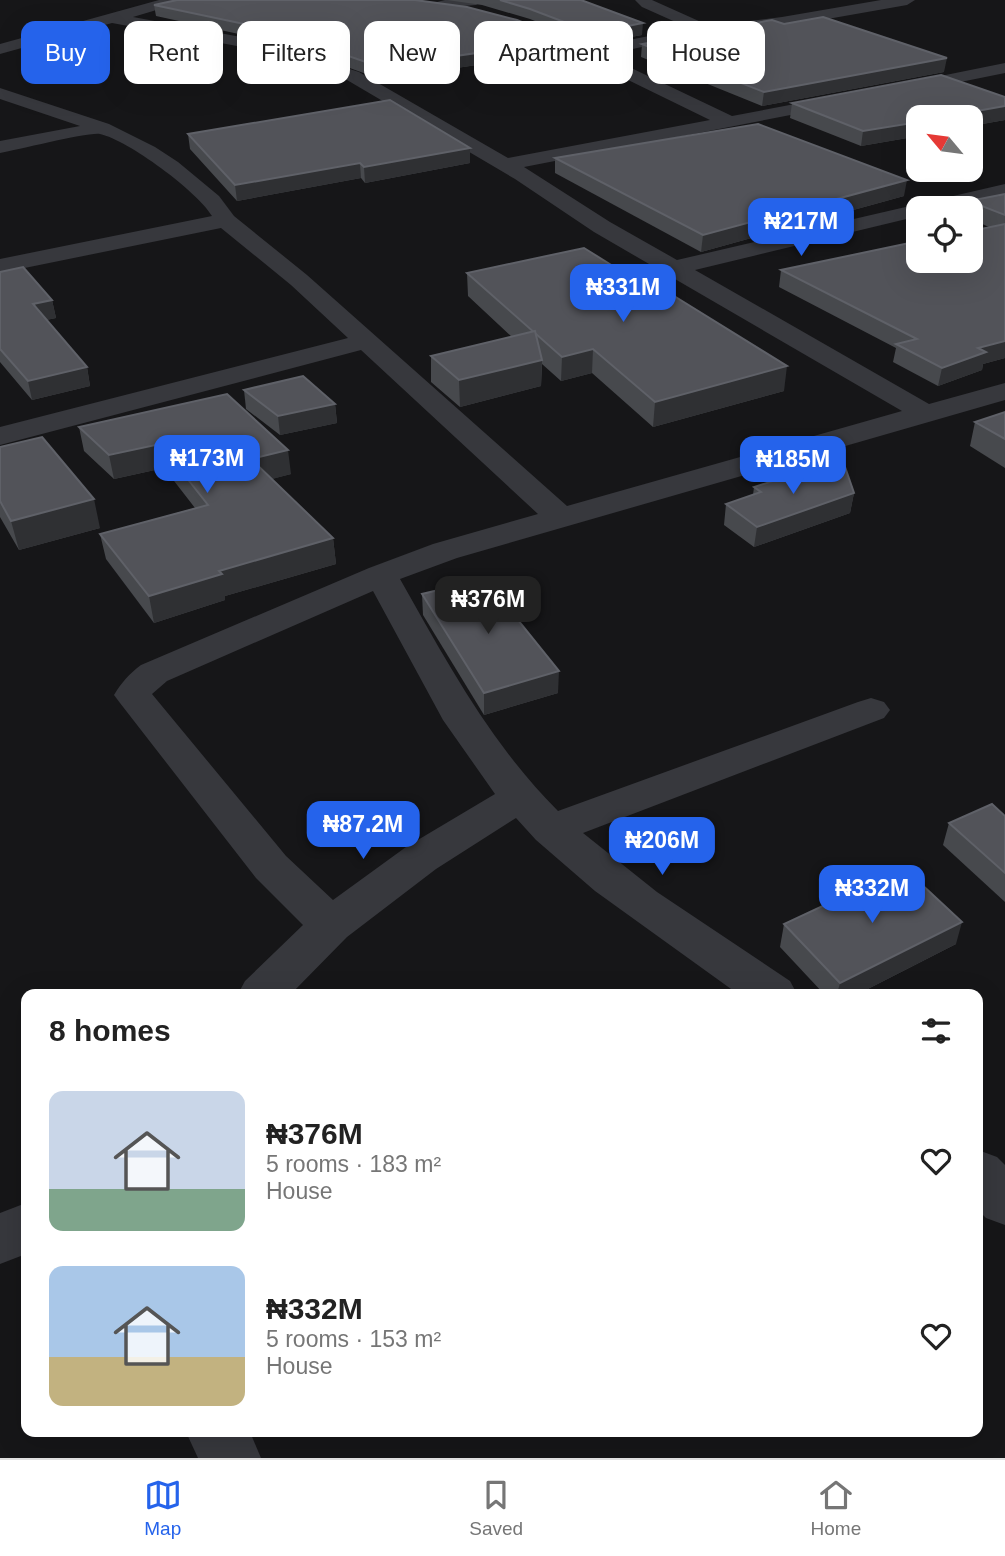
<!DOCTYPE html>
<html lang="en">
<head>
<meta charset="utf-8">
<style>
	:root { --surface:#fff; --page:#f6f6f6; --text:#222; --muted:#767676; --line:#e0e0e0; --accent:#2563eb }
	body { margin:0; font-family:Helvetica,sans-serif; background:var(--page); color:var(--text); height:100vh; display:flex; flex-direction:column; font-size:26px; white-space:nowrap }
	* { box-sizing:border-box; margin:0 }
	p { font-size:23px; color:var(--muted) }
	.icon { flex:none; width:38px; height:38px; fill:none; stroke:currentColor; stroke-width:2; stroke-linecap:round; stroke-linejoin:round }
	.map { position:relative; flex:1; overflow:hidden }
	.sheet { position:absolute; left:21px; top:989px; width:962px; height:448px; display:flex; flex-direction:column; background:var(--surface); border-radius:14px; box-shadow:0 7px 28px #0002 }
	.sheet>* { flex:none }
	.guide { position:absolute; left:21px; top:21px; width:964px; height:63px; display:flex; gap:14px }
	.needle { width:46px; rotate:299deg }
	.fabs { position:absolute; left:906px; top:105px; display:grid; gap:14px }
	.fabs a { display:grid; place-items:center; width:77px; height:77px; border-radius:14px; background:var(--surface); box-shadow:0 7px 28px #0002; font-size:35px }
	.price { position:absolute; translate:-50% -60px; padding:0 16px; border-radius:14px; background:var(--accent); color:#fff; font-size:23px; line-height:46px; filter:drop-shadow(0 2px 4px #0008) }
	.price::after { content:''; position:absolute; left:50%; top:42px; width:21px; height:16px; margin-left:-10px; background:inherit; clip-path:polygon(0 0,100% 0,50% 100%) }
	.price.current { background:#222; color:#fff }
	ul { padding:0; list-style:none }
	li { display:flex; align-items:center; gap:21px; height:175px; padding:0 28px }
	li span { display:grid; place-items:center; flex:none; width:196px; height:140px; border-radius:14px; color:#555 }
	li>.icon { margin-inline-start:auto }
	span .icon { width:84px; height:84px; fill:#fffc; stroke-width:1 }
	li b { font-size:30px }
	h2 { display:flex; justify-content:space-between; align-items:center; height:84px; padding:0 28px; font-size:30px }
	.tag { padding:0 24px; border-radius:14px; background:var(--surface); box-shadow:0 7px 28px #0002; font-size:24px; line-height:63px }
	.tag.current { background:var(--accent); color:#fff }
	.dock { display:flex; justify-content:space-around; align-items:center; height:98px; border-top:2px solid var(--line); background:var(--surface); font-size:19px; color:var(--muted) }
	.dock a { display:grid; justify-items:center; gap:4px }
	.dock .current { color:var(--accent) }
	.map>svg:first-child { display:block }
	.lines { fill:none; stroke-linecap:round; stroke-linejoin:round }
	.minor { fill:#37383d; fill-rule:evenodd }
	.wall { fill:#47494d }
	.shaded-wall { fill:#2f3033 }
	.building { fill:#525359; stroke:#5f6168; stroke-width:2 }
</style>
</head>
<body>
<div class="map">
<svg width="1005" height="1458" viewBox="0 0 1005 1458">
	<rect width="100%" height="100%" fill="#161618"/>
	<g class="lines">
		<g class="minor">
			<path d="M159 0H183L180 3 133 17 268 42 359 72 508 158 710 120 581 57 511 27 509 24 511 21H523L589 48 689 28 642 7 635 0H652L710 26 782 17 881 0H915L907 5 782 27 680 39 604 55 732 116 842 95 851 100 842 105 524 167 610 222 677 260 1005 184V196L951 208H919V216L695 270 929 404 1005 383V400L457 558 400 579C447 662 490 743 558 811L858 702 871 698 884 702 890 710 884 718 583 833 657 892 790 981 797 994H738L595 891 536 840 516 818 436 869 347 937 291 994H238L245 981 303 925 256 878 120 703 114 695C122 682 129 674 141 665L369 568 433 544 538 514 361 350 0 445V427L348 338 291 285 221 228 0 273V259L212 216C198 192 128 140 100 134 88 132 18 150 0 153V141L80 126 0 99V88L109 124 155 147 178 162 219 196 234 216 307 275 567 506 902 411 594 232 515 179 347 80 264 51 112 23 0 54V44ZM373 591 443 720 495 794 406 847 333 900 286 856 152 694 167 681Z"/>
			<path d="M445 0H484L476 5 437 8 434 5 437 2Z"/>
			<path d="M1005 63V73L901 94 892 89 901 84Z"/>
			<path d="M978 1150 997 1157 1005 1165V1225L986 1218 978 1210Z"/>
			<path d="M26 1203V1254L0 1264V1213Z"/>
			<path d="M186 1432H250L261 1458H198Z"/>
		</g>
	</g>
	<g class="wall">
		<path d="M447 0H581L642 35 592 44 530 19 482 5Z"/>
		<path d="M154 5 566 52 380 79 289 46V45L156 16Z"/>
		<path d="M784 24 944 72 762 106 641 57 642 44Z"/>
		<path d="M941 75 1005 97V120L971 126V117H919V136L861 146 790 118 792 103Z"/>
		<path d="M188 134 470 148V163L365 183 361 178 237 201 190 149Z"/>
		<path d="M555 158 904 196 701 252 555 173Z"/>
		<path d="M1005 194V358L983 364 982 370 938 386 893 362 896 348 779 287 781 270 989 227 971 219V208H967L969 201Z"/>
		<path d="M0 272 52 300 56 318 46 320 87 367 90 386 32 400 0 362Z"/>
		<path d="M467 273 784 391 653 427 592 373 561 381 542 364 541 386 460 407 431 382V356L512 337 468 296Z"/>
		<path d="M244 390 335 404 337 423 280 435 246 409Z"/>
		<path d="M227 394 291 474 271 479 333 538 336 564 225 596V600L154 623 106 559 100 534 195 508 164 468 114 479 84 451 79 427Z"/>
		<path d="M1005 412V468L970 446 975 422Z"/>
		<path d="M0 447 100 528 19 550 0 517Z"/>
		<path d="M808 477 854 493 850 513 754 547 724 525 726 504 753 495 754 487Z"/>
		<path d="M422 594 558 693 484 715 423 615Z"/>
		<path d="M1005 816V902L943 845 949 823Z"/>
		<path d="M784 924 956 944 858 994H824L780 947Z"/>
	</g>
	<g class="shaded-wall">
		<path d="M643 23 642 35 592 44 593 33Z"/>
		<path d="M566 40V52L380 79V67Z"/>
		<path d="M947 58 944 72 762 106 764 92Z"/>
		<path d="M1005 106V120L971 126V117H943Z"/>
		<path d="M919 122V136L861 146 863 131Z"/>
		<path d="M470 148V163L365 183 364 167Z"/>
		<path d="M360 163 361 178 237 201 235 185Z"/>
		<path d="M907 180 904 196 701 252 703 235Z"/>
		<path d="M52 300 56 318 37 322 33 304Z"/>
		<path d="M1005 341V358L983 364 982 370 938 386 942 368 978 348Z"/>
		<path d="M593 349 592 373 561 381 562 357Z"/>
		<path d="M542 360 541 386 460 407 459 380Z"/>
		<path d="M787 366 784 391 653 427 655 402Z"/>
		<path d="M87 367 90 386 32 400 28 381Z"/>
		<path d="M335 404 337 423 280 435 278 416Z"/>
		<path d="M160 444 164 468 114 479 109 455Z"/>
		<path d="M288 450 291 474 254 484 251 459Z"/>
		<path d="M854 493 850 513 754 547 757 527Z"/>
		<path d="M94 499 100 528 19 550 11 521Z"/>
		<path d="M333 538 336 564 225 596V600L154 623 149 596 219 571Z"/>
		<path d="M559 671 558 693 484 715V693Z"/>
		<path d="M962 922 956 944 858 994H837L840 983Z"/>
	</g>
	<g class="building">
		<path d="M177 0H415L467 7 517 20 566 40 380 67 288 35 291 34 154 5Z"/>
		<path d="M500 0H581L643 23 593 33 530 9Z"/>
		<path d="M823 17 947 58 764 92 642 44 772 20 784 24Z"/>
		<path d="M941 75 1005 97V106L943 117H919V122L863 131 792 103Z"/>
		<path d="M390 100 470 148 364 167 360 163 235 185 188 134Z"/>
		<path d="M758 124 907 180 703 235 555 158Z"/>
		<path d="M1005 194V215L969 201Z"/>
		<path d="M1005 224V341L978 348 986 352 942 368 896 344 917 339 781 270 919 241V261H971V231Z"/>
		<path d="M584 248 664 298 674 296 787 366 655 402 593 349 562 357 467 273Z"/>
		<path d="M23 267 52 300 33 304 87 367 28 381 0 349V272Z"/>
		<path d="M535 331 542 360 459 380 431 356Z"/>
		<path d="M303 376 335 404 278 416 244 390Z"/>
		<path d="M227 394 288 450 251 459 333 538 219 571 222 574 149 596 100 534 208 505 160 444 109 455 79 427Z"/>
		<path d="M1005 412V439L975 422Z"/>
		<path d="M42 437 94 499 11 521 0 501V447Z"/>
		<path d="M844 464 854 493 757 527 726 504 761 492 754 487 801 472 808 477Z"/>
		<path d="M485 579 559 671 484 693 422 594Z"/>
		<path d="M992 804 1005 816V873L949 823Z"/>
		<path d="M904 868 962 922 840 983 784 924Z"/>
	</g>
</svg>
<div class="fabs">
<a><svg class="needle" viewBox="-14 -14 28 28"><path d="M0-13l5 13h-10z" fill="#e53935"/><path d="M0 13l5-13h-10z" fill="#767676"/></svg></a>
<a><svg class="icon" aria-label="locate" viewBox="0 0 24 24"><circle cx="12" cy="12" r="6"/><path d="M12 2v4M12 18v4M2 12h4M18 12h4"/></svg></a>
</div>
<b class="price" style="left:801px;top:258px">₦217M</b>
<b class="price" style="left:623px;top:324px">₦331M</b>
<b class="price" style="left:207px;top:495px">₦173M</b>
<b class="price" style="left:793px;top:496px">₦185M</b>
<b class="price current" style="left:488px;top:636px">₦376M</b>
<b class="price" style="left:363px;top:861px">₦87.2M</b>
<b class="price" style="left:662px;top:877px">₦206M</b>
<b class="price" style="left:872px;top:925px">₦332M</b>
<div class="guide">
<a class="tag current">Buy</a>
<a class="tag">Rent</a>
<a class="tag">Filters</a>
<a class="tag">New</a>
<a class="tag">Apartment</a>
<a class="tag">House</a>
</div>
<section class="sheet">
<h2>8 homes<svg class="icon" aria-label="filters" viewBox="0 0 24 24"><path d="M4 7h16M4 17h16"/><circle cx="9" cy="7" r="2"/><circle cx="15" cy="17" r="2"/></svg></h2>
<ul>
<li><span style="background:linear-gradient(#c9d6e8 70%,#7fa58c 0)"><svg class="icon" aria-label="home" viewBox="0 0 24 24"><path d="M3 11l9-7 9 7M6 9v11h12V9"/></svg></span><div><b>₦376M</b><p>5 rooms · 183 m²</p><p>House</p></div><svg class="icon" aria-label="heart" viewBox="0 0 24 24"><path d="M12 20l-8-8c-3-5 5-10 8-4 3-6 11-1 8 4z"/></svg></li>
<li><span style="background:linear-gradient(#a9c7e8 65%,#c2b280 0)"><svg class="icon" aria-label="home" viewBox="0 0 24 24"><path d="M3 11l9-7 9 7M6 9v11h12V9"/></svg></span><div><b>₦332M</b><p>5 rooms · 153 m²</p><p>House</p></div><svg class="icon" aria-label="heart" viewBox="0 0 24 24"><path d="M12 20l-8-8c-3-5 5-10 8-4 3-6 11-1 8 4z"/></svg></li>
</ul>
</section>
</div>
<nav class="dock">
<a class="current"><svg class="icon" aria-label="map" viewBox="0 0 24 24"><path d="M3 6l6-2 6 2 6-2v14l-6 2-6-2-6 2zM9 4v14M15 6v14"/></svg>Map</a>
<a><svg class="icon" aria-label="saved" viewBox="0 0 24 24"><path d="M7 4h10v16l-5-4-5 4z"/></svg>Saved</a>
<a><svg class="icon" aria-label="home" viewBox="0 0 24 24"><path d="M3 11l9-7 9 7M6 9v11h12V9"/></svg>Home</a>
</nav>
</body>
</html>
